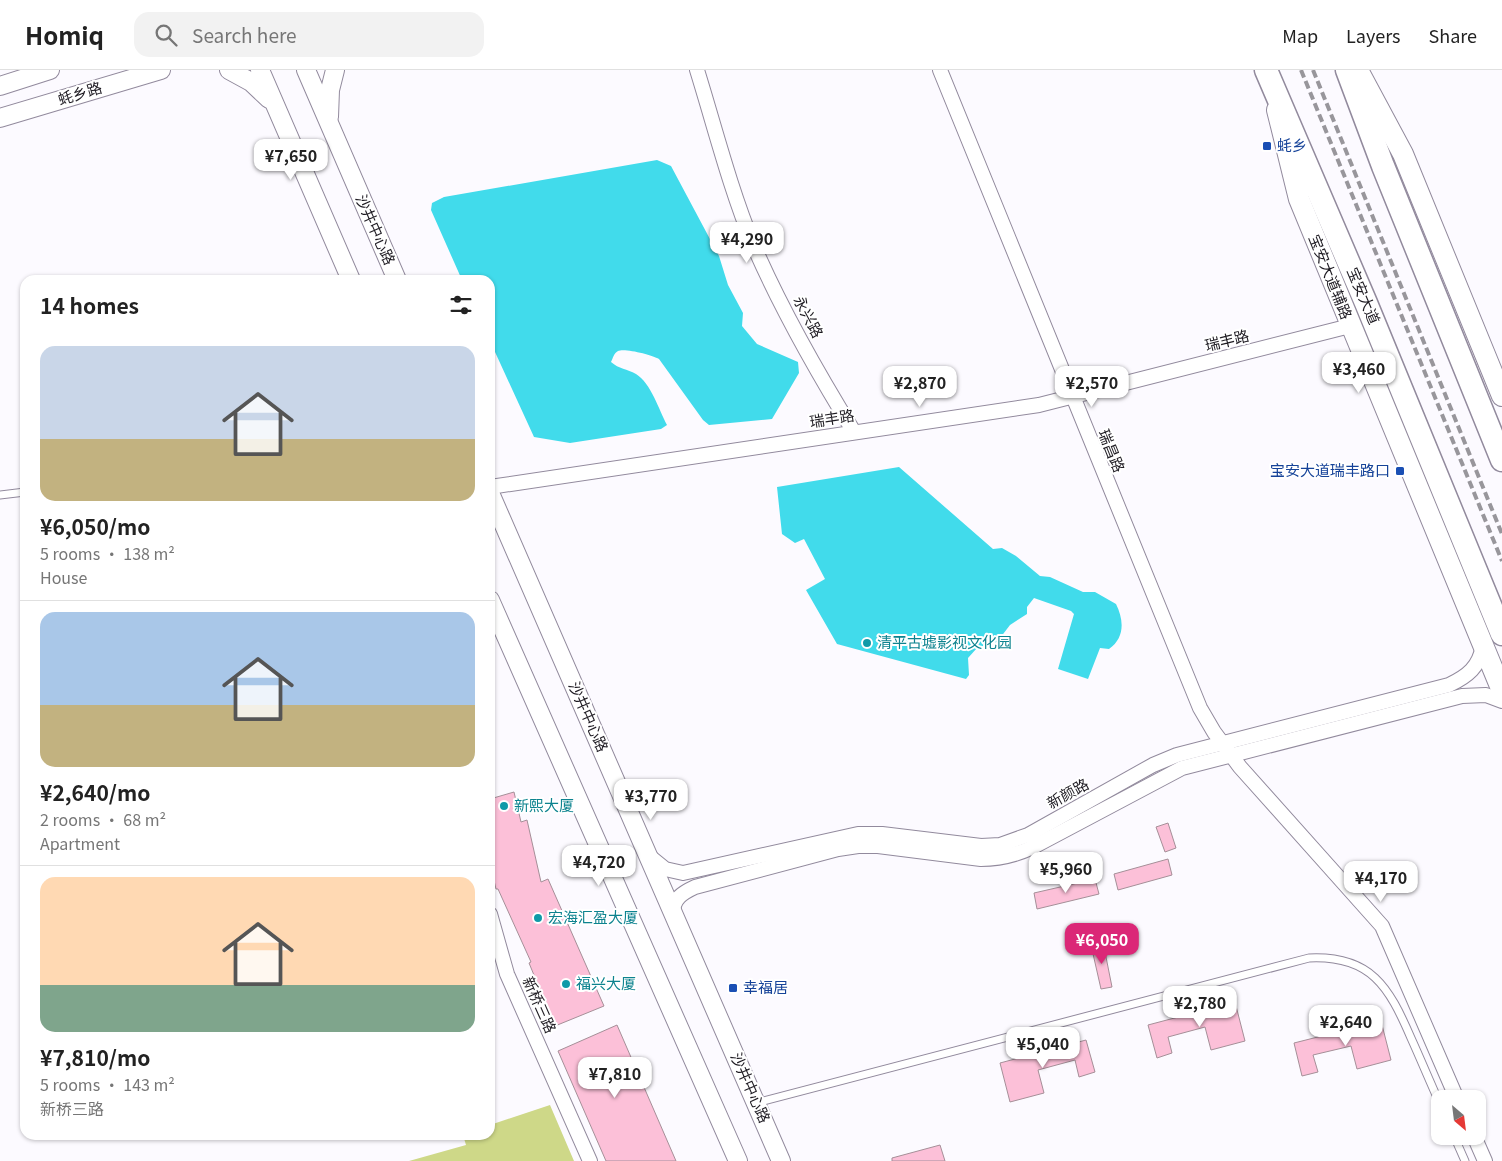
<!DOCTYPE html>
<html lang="en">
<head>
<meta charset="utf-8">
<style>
	:root { --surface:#fff; --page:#f2f2f2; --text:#222; --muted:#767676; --line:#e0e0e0; --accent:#db2777 }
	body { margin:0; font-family:Georgia,"Noto Sans SC",serif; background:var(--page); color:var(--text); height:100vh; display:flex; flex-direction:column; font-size:19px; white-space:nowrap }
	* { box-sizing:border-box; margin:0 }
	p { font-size:16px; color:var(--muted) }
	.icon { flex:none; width:28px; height:28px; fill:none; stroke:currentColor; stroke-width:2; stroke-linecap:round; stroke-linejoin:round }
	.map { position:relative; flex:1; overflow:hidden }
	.details { position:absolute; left:20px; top:205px; width:475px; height:865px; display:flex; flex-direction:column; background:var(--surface); border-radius:15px; box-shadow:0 1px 4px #0004 }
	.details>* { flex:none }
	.needle { width:32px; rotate:152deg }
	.buttons { position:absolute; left:1431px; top:1020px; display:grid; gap:10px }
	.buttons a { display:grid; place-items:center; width:55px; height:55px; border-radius:10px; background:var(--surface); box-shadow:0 1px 4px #0004; font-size:25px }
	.price { position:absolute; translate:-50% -42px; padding:0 11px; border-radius:10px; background:#fff; color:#222; font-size:16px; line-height:32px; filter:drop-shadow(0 1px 2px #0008) }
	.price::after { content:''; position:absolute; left:50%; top:30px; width:15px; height:11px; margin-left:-8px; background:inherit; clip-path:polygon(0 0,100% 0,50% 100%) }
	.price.current { background:var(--accent); color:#fff }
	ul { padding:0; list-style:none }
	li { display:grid; align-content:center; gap:10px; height:265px; padding:0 20px }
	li+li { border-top:1px solid var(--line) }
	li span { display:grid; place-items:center; height:155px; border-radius:15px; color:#555 }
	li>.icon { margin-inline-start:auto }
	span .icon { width:90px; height:90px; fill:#fffc; stroke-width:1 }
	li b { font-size:21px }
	h2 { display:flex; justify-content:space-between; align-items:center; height:60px; padding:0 20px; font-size:21px }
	header { display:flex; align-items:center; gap:30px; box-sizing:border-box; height:70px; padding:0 25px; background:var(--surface); border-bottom:1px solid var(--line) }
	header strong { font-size:24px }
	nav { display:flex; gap:28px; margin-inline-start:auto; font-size:18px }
	.search { width:350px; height:45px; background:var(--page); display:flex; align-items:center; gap:12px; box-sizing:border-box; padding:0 18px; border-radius:15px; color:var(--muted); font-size:19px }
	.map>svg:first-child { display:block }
	.green { fill:#ced888 }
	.water { fill:#41dbeb }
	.building { fill:#fcc0d8; stroke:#a58f98 }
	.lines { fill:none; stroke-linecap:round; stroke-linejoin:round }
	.service-casing { stroke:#928a9d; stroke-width:9 }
	.minor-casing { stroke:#928a9d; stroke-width:16 }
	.tertiary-casing { stroke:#928a9d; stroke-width:20 }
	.secondary-casing { stroke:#928a9d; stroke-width:22 }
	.primary-casing { stroke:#928a9d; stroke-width:25 }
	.service { stroke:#fff; stroke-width:7 }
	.minor { stroke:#fff; stroke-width:14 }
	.tertiary { stroke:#fff; stroke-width:18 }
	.secondary { stroke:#fff; stroke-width:20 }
	.primary { stroke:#fff; stroke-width:22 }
	.rail { stroke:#98969b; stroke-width:4; stroke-dasharray:8 4; stroke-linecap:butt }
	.transit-dot { fill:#1a4fb4; stroke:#fff; stroke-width:2 }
	.culture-dot { fill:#0f9aa8; stroke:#fff; stroke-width:2 }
	.labels { text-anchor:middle; stroke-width:4; stroke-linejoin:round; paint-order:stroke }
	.street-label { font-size:15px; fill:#1e1b22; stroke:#fff }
	.transit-label { font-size:15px; fill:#164399; stroke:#fff; text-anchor:start }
	.culture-label { font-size:15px; fill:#0d838f; stroke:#fff; text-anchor:start }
</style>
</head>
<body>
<header>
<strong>Homiq</strong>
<div class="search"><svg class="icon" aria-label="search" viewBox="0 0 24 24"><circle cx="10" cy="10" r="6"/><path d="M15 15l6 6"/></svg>Search here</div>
<nav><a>Map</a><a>Layers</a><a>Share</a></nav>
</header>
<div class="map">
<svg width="1502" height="1091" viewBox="0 0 1502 1091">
	<rect width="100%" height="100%" fill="#fcfaff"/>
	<path class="green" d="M550 1035 574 1091H409L466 1075 463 1065H490V1055Z"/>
	<g class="water">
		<path d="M657 90 671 96 719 186 728 215 743 243 742 256 757 274 798 292 799 303 772 349 709 355 703 350 659 289C652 285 625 278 618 281 614 283 613 288 611 292 619 299 627 299 636 304 651 313 659 340 667 355L661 359 570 373 534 367 490 271V210H462L431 140 432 133 444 127Z"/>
		<path d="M899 397 993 479 1002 478 1016 486 1040 506 1050 507 1083 522H1095L1116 534C1124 550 1125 568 1109 579L1100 578 1088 609 1058 599 1074 544 1071 541 1034 528 1027 537V544L1010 555 997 572 977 578 968 588 969 605 966 609 837 574 806 520 825 509 804 469 795 473 782 464 777 417Z"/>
	</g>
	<g class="building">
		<path d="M514 722 521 752 527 750 541 812 548 809 604 936 555 956 529 893 531 892 498 819H496L490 794V729Z"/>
		<path d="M1168 753 1176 778 1165 782 1156 757Z"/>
		<path d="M1168 789 1172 805 1118 820 1114 804Z"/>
		<path d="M1095 809 1099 824 1037 839 1034 823Z"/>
		<path d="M1103 872 1112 917 1101 919 1091 875Z"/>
		<path d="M1235 932 1245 971 1211 980 1205 957 1168 967 1172 983 1157 988 1148 955Z"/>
		<path d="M1381 951 1391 990 1357 999 1351 976 1313 985 1318 1002 1302 1006 1294 973Z"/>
		<path d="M617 955 676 1091H606L558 981Z"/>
		<path d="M1086 970 1095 1002 1079 1007 1075 990 1038 1000 1044 1023 1010 1032 1000 993Z"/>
		<path d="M940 1075 945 1091H892V1088Z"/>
	</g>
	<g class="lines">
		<defs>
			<g id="service">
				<path d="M0 425 25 422"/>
				<path d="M756 1033 1309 888C1371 885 1389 917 1411 968 1421 990 1430 1012 1440 1034"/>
				<path d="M1454 1066 1465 1091"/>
			</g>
			<g id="minor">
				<path d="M697 0C715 58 730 118 753 174 781 239 817 302 854 362"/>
				<path d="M940 0 1200 638 1214 662 1240 697 1382 856 1457 1029"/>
				<path d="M490 417 1039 335 1350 256"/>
				<path d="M649 786 665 799 683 803 858 764H882L981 776 1000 775 1028 765 1153 695 1177 685 1449 615C1468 606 1479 597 1483 576"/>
				<path d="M673 843C673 829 682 823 695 817L838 779 858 776H878L981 789C1000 789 1016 785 1033 777L1182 698 1462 626 1486 625 1502 631"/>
				<path d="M490 844 507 904 590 1091"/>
				<path d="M1474 1066 1485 1091"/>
			</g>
			<g id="tertiary">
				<path d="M229 0 251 12 269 29"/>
				<path d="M260 0 351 210"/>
				<path d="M306 0 397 210"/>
				<path d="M0 16 50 0"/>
				<path d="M329 47 330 20 335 0"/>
				<path d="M0 48 161 0"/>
				<path d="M490 423 781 1091"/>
				<path d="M490 530 738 1091"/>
			</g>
			<g id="secondary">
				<path d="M1358 0 1403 84 1502 326"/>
				<path d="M1277 40 1299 129 1502 621"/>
			</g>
			<g id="primary">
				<path d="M1266 0 1366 233 1502 564"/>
				<path d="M1347 0 1383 96 1502 390"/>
			</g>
		</defs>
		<use href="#service" class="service-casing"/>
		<use href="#minor" class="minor-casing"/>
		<use href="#tertiary" class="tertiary-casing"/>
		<use href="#secondary" class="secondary-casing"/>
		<use href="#primary" class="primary-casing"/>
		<use href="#service" class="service"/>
		<use href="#minor" class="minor"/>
		<use href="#tertiary" class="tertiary"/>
		<use href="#secondary" class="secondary"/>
		<use href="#primary" class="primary"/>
		<g class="rail">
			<path d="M1301 0 1502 491"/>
			<path d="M1313 0 1502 464"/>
		</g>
	</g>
	<g class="transit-dot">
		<rect x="1262" y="71" width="10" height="10" rx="2.5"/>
		<rect x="1395" y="396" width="10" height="10" rx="2.5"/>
		<rect x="728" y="913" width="10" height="10" rx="2.5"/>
	</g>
	<g class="culture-dot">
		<circle cx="867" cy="573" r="5"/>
		<circle cx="504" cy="736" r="5"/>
		<circle cx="538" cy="848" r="5"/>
		<circle cx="566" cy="914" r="5"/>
	</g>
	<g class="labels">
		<g class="street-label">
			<text transform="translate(80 24) rotate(-17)" y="5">蚝乡路</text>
			<text transform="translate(375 160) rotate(66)" y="5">沙井中心路</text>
			<text transform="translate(1330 207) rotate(68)" y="5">宝安大道辅路</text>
			<text transform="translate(1363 226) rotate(67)" y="5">宝安大道</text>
			<text transform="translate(808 247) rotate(62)" y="5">永兴路</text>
			<text transform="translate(1227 271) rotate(-14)" y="5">瑞丰路</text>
			<text transform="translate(832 349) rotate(-9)" y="5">瑞丰路</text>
			<text transform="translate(1111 381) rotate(68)" y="5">瑞昌路</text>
			<text transform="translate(588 647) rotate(66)" y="5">沙井中心路</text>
			<text transform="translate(1068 724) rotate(-29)" y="5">新颜路</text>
			<text transform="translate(539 935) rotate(66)" y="5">新桥三路</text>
			<text transform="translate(750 1018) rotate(66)" y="5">沙井中心路</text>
		</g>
		<g class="transit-label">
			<text x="1277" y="81">蚝乡</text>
			<text x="1390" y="406" text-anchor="end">宝安大道瑞丰路口</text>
			<text x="743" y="923">幸福居</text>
		</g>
		<g class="culture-label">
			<text x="877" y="578">清平古墟影视文化园</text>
			<text x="514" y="741">新熙大厦</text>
			<text x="548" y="853">宏海汇盈大厦</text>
			<text x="576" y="919">福兴大厦</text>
		</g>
	</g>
</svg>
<div class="buttons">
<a><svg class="needle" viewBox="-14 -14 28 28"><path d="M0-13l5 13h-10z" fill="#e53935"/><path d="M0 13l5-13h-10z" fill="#767676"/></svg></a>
</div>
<b class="price" style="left:291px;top:111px">¥7,650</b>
<b class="price" style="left:747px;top:194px">¥4,290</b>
<b class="price" style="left:1359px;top:324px">¥3,460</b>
<b class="price" style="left:920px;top:338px">¥2,870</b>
<b class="price" style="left:1092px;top:338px">¥2,570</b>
<b class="price" style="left:651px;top:751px">¥3,770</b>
<b class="price" style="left:599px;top:817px">¥4,720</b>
<b class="price" style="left:1066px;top:824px">¥5,960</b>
<b class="price" style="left:1381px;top:833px">¥4,170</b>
<b class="price current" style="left:1102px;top:895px">¥6,050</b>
<b class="price" style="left:1200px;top:958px">¥2,780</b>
<b class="price" style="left:1346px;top:977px">¥2,640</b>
<b class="price" style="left:1043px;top:999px">¥5,040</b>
<b class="price" style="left:615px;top:1029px">¥7,810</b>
<section class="details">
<h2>14 homes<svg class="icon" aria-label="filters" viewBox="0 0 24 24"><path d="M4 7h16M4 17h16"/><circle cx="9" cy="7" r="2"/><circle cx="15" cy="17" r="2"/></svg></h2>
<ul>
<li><span style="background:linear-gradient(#c9d6e8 60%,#c2b280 0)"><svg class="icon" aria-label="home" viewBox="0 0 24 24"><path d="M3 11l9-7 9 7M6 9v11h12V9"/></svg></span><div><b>¥6,050/mo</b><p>5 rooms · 138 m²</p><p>House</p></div></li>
<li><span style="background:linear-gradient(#a9c7e8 60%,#c2b280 0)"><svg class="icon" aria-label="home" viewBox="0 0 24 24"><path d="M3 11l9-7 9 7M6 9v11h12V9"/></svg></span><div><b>¥2,640/mo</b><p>2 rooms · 68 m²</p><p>Apartment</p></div></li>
<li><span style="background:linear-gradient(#ffd9b3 70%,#7fa58c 0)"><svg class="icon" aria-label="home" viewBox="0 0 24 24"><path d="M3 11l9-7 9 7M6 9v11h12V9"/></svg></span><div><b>¥7,810/mo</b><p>5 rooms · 143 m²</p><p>新桥三路</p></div></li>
</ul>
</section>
</div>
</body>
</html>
